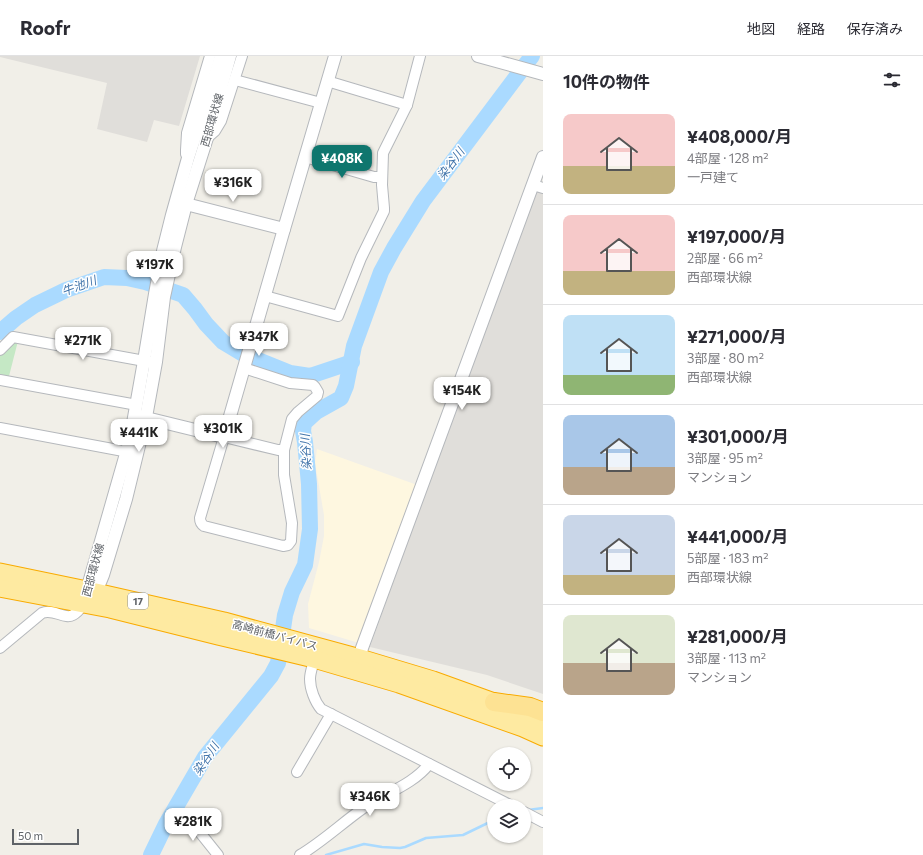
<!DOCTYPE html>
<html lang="ja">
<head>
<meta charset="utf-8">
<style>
	:root { --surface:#fff; --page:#f7f7f7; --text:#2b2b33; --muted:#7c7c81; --line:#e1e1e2; --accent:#0f766e }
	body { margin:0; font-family:Commissioner,"Noto Sans JP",sans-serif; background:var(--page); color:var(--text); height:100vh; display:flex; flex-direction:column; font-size:15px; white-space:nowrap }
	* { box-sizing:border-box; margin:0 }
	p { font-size:13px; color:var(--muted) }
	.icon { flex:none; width:22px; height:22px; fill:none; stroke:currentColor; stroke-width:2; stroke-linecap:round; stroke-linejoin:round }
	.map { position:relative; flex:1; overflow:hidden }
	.side { display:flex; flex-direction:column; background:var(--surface); width:380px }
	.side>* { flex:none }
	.buttons { position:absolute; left:487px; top:691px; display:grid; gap:8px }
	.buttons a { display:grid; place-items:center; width:44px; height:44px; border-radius:50%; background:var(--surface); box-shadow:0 1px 3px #0004; font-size:20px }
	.scale { position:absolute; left:12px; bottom:10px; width:67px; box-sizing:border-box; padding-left:4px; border:2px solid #5f6368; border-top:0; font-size:11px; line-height:14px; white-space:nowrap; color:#5f6368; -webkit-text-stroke:3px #fff; paint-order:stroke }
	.price { position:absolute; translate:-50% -34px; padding:0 9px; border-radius:8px; background:#fff; color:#222; font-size:13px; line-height:26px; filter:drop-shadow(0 1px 2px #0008) }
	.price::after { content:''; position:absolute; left:50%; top:24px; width:12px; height:9px; margin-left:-6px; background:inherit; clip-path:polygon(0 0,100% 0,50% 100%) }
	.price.current { background:var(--accent); color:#fff }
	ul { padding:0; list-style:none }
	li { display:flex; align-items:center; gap:12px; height:100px; padding:0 20px }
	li+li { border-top:1px solid var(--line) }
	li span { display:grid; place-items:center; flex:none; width:112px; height:80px; border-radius:8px; color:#555 }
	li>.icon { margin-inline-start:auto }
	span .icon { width:48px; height:48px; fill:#fffc; stroke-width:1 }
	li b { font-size:17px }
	h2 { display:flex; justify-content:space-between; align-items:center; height:48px; padding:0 20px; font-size:17px }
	header { display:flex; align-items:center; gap:24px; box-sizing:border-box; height:56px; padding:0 20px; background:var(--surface); border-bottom:1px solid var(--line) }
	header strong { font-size:19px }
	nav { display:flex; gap:22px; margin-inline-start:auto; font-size:14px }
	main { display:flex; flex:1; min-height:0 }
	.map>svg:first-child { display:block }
	.commercial { fill:#fef7e0 }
	.industrial { fill:#e0deda }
	.green { fill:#c5e8c5 }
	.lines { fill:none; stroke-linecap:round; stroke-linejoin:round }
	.stream { stroke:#aadaff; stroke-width:2.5 }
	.river { stroke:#aadaff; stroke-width:16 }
	.minor-casing { stroke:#b5b8bc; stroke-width:12 }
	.tertiary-casing { stroke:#b5b8bc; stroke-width:14 }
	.trunk-casing { stroke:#f9ab00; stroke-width:19 }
	.motorway-casing { stroke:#f9ab00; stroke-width:20 }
	.minor { stroke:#fff; stroke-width:10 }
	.tertiary { stroke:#fff; stroke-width:12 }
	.trunk { stroke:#feeaa1; stroke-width:17 }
	.motorway { stroke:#fde293; stroke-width:18 }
	.labels { text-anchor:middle; stroke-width:3; stroke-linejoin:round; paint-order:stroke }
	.shield { fill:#fff; stroke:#8f9295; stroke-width:1 }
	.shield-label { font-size:10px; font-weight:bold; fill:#5f6368 }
	.street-label { font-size:11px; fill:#5f6368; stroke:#fff }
	.water-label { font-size:12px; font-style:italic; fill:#4174aa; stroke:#fff }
</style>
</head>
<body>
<header>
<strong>Roofr</strong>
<nav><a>地図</a><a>経路</a><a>保存済み</a></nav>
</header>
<main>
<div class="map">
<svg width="543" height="799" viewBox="0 0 543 799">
	<rect width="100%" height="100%" fill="#f1efe8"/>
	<path class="commercial" d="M317 393 420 430 359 587 309 572 308 548 319 506 324 480V459L315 407Z"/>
	<g class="industrial">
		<path d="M0 0H200L179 70 154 64 147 86 97 73 107 27 0 1Z"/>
		<path d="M534 133 543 136V638L487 619 370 591Z"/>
	</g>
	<path class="green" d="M18 285 8 324 0 322V298L4 294Z"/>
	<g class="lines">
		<g class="stream">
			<path d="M528 754 543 752"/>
			<path d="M326 799 364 788 382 791 400 792 405 791 426 782 463 779 494 764"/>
		</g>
		<g class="river">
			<path d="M0 276 16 262 35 249 66 234 104 221 127 222 145 226 183 239 195 253 206 268 223 286 243 298 290 317 310 320 352 306"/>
			<path d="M151 799 166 768 205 701 271 620 278 607 285 559 292 536 305 509 310 473 309 428 305 386 303 375 304 367 316 356 341 342 346 330 354 290 381 216 394 192 423 145 532 0"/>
		</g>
		<defs>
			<g id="minor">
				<path d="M235 24 321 47"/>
				<path d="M327 25 407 49"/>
				<path d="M207 82 215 75 221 65 242 0"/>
				<path d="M305 101 374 121H382"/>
				<path d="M188 102 186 98V94L187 77 210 0"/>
				<path d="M533 129 543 132"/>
				<path d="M265 240 338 260 361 202 384 155V152L382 129 383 97 407 49 420 0"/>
				<path d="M0 294 13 281 150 306"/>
				<path d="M244 312 290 327 313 329 315 331 318 336 317 340 298 356 292 363 284 394V419L292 467 291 485 288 489 283 490 204 470C201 468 200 466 200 462L224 381 278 394H284"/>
				<path d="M0 324 137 349"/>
				<path d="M0 372 134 397"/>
				<path d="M0 592 42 557C53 552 65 564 73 559 77 557 81 552 84 548"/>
				<path d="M314 603C313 610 310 616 310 623 310 633 315 646 321 653L512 750"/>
				<path d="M297 716 331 658"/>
				<path d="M524 756 543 766"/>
				<path d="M186 759 218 799"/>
				<path d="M300 799C322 786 341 768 362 753 383 738 413 729 429 708"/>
			</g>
			<g id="tertiary">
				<path d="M478 0 543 18"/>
				<path d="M178 146 284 173"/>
				<path d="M138 360 224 381 284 173 335 0"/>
				<path d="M85 541 87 534 130 384 144 305 155 238 163 195 172 159 188 102 221 0"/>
				<path d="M91 542 96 536 103 519 126 443 146 361 156 306 164 241 175 191 186 148 207 82 230 0"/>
				<path d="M360 602 362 592 543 101"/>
			</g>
			<g id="trunk">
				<path d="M0 516 87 534 224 565 360 602 433 624 494 646 543 666"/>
				<path d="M0 532 110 553 218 580 314 603 399 628 523 672 543 681"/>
			</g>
			<path id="motorway" d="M494 646 530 651 543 656"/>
		</defs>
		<use href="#minor" class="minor-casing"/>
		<use href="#tertiary" class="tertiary-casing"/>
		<use href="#trunk" class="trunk-casing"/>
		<use href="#motorway" class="motorway-casing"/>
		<use href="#minor" class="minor"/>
		<use href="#tertiary" class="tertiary"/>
		<use href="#trunk" class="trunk"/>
		<use href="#motorway" class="motorway"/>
	</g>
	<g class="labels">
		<rect class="shield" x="128" y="537" width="20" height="16" rx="3"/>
		<g class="shield-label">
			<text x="138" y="549">17</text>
		</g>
		<g class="street-label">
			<text transform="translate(212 64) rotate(-74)" y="4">西部環状線</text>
			<text transform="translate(93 514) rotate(-75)" y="4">西部環状線</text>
			<text transform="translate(275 579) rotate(15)" y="4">高崎前橋バイパス</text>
		</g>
		<g class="water-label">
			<text transform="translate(451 108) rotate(-53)" y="4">染谷川</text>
			<text transform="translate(79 230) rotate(-20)" y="4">牛池川</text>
			<text transform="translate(306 396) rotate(-93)" y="4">染谷川</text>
			<text transform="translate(206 703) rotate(-56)" y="4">染谷川</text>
		</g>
	</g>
</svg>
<div class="buttons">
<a><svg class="icon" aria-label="locate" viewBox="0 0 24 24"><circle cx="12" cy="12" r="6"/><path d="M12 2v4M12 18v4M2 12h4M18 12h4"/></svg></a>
<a><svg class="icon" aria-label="layers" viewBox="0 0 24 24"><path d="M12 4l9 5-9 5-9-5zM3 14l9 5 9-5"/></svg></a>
</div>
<div class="scale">50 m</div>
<b class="price current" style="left:342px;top:123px">¥408K</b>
<b class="price" style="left:233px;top:147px">¥316K</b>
<b class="price" style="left:155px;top:229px">¥197K</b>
<b class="price" style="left:259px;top:301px">¥347K</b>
<b class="price" style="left:83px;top:305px">¥271K</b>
<b class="price" style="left:462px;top:355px">¥154K</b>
<b class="price" style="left:223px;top:393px">¥301K</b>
<b class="price" style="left:139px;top:397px">¥441K</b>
<b class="price" style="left:370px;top:761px">¥346K</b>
<b class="price" style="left:193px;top:786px">¥281K</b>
</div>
<section class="side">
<h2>10件の物件<svg class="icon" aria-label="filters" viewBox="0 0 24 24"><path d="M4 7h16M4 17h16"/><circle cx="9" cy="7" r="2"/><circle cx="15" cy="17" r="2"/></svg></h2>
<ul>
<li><span style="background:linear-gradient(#f6c9c9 65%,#c2b280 0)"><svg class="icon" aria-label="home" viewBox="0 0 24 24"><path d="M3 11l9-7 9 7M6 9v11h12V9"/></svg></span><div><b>¥408,000/月</b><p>4部屋 · 128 m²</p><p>一戸建て</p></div></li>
<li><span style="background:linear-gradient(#f6c9c9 70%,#c2b280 0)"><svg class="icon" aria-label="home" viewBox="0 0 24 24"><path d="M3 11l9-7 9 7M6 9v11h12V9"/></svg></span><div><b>¥197,000/月</b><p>2部屋 · 66 m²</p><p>西部環状線</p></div></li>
<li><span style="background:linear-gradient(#bfe0f5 75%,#8fb573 0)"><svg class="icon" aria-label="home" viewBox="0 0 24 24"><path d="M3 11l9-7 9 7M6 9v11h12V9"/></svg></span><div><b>¥271,000/月</b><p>3部屋 · 80 m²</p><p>西部環状線</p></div></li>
<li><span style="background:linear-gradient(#a9c7e8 65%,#b9a48a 0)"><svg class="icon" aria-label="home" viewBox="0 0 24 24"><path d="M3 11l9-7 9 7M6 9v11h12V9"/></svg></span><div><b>¥301,000/月</b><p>3部屋 · 95 m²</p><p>マンション</p></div></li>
<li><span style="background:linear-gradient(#c9d6e8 75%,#c2b280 0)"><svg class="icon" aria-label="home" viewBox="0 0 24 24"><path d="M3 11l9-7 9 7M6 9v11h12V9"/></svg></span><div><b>¥441,000/月</b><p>5部屋 · 183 m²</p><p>西部環状線</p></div></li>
<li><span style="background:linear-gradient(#dfe7d0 60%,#b9a48a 0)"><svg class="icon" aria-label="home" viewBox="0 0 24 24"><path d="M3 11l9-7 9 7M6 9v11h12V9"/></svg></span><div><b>¥281,000/月</b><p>3部屋 · 113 m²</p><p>マンション</p></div></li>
</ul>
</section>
</main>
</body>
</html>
